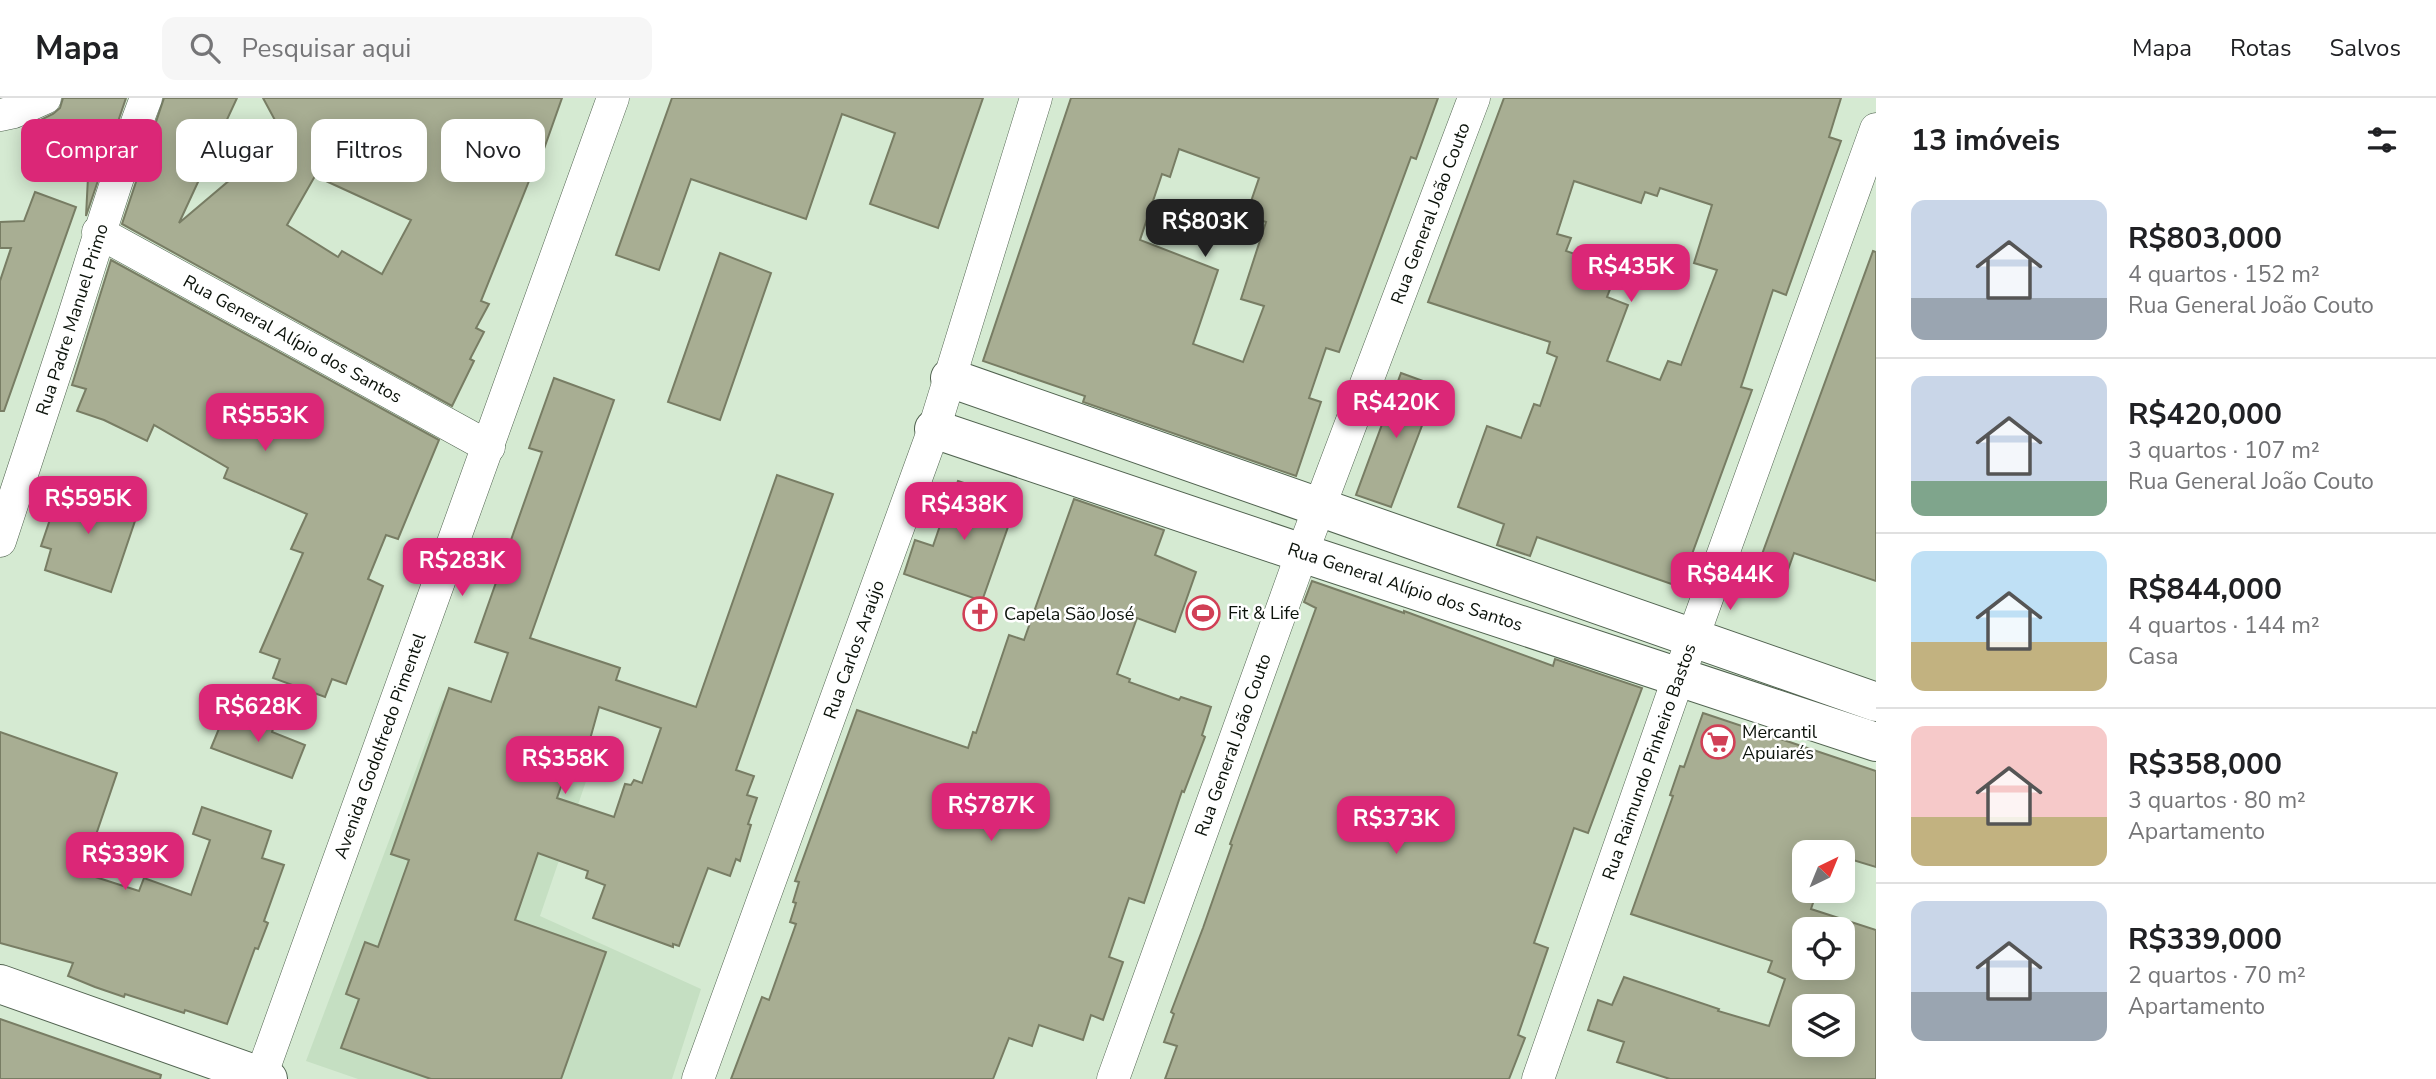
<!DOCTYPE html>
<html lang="pt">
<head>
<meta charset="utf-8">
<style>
	:root { --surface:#fff; --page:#f6f6f6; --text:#202124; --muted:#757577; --line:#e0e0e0; --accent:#db2777 }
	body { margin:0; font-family:"Nunito Sans",sans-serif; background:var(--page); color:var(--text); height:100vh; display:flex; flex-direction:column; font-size:26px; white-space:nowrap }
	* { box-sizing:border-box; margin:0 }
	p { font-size:23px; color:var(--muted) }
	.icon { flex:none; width:38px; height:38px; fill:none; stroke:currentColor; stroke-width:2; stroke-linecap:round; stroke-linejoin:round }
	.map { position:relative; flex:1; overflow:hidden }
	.details { display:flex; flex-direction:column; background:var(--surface); width:560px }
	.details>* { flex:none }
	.hud { position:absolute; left:21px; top:21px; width:665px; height:63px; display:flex; gap:14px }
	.needle { width:46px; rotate:43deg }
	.tools { position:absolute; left:1792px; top:742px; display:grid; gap:14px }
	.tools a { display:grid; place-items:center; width:63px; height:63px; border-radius:14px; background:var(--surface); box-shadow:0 4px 18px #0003; font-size:35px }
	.price { position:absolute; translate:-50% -60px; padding:0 16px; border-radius:14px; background:var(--accent); color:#fff; font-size:23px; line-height:46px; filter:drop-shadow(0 2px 4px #0008) }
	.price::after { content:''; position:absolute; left:50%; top:42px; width:21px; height:16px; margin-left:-10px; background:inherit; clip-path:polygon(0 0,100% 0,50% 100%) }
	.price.on { background:#222; color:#fff }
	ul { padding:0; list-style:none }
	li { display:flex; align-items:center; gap:21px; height:175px; padding:0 35px }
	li+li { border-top:2px solid var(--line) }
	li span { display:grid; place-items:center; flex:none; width:196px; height:140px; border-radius:14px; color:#555 }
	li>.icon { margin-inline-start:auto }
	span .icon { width:84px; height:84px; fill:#fffc; stroke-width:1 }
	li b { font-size:30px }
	h2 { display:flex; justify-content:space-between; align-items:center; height:84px; padding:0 35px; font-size:30px }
	.tag { padding:0 24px; border-radius:14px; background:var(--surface); box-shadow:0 4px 18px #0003; font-size:24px; line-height:63px }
	.tag.on { background:var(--accent); color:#fff }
	header { display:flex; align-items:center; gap:42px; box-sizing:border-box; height:98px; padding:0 35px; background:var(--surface); border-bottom:2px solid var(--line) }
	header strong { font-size:33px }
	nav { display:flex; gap:38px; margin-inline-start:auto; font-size:24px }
	.search { width:490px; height:63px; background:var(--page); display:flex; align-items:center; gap:18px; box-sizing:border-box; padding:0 24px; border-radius:14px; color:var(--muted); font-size:26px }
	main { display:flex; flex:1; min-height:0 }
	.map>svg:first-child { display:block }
	.built { fill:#c5dfc2 }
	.building { fill:#a8ae93; stroke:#787d64; stroke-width:2; fill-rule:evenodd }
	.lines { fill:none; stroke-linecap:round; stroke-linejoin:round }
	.minor-casing { stroke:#516350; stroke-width:33 }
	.tertiary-casing { stroke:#516350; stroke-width:40 }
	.minor { stroke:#fff; stroke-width:32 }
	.tertiary { stroke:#fff; stroke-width:38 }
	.labels { text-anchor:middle; stroke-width:5; stroke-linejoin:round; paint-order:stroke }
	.street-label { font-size:18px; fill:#0b120a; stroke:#fff }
	.poi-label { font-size:18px; fill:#0b120a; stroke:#fff; text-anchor:start }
</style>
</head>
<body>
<header>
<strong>Mapa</strong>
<div class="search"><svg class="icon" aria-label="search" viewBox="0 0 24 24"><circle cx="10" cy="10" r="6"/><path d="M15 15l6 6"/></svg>Pesquisar aqui</div>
<nav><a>Mapa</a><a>Rotas</a><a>Salvos</a></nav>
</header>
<main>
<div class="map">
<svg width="1876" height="981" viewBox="0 0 1876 981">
	<rect width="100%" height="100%" fill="#d5ead2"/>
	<path class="built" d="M442 602 595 657 540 818 701 891 672 981H358L306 963Z"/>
	<g class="building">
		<path d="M63 0H126L86 118 88 79 69 75 78 51 31 37 28 28 53 16 60 10Z"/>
		<path d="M164 0H237L179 125 283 37 263 0H562L539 65 537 63 481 203 489 206 476 230 484 234 470 261 474 263 452 308 122 126ZM315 78 411 122 382 176 342 153 338 159 287 127Z"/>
		<path d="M672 0H983L938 130 870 106 895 35 842 16 806 121 691 81 659 172 616 157Z"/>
		<path d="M1071 0H1438L1416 61 1411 59 1339 254 1326 250 1309 300 1321 304 1296 378 1083 304 1085 298 983 263ZM1179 51 1259 80 1246 118 1266 124 1241 201 1264 208 1243 264 1193 246 1218 172 1140 142 1162 76 1170 79Z"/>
		<path d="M1504 0H1841L1829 39 1841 43 1786 197 1773 192 1741 289 1752 292 1680 489 1537 439 1530 458 1497 447 1504 426 1458 409 1487 328 1521 340 1534 306 1540 308 1557 259 1547 255 1550 244 1428 204ZM1574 83 1641 105 1645 94 1657 98 1660 90 1712 107 1694 165 1717 172 1681 267 1668 263 1660 282 1607 263 1628 207 1607 199 1618 171 1566 153 1571 140 1557 136Z"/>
		<path d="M35 94 76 109 4 313H0V183L11 150H0V124L24 123Z"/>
		<path d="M1873 153 1876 154V483L1794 455 1784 483 1757 470Z"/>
		<path d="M720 155 771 175 720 322 668 304Z"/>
		<path d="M111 162 439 342 398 441 386 437 368 481 383 488 346 586 332 581 325 599 273 580 280 561 260 554 303 455 291 451 307 416 224 380 228 370 154 327 147 343 104 322 77 313 86 291 72 287Z"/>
		<path d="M1401 275 1437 288 1391 409 1356 397Z"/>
		<path d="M554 280 614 302 530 540 620 570 616 582 696 609 777 377 833 396 736 672 754 678 747 697 757 700 748 726 751 727 740 763 736 761 730 778 708 770 679 848 673 846V849L593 820 605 787 586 780 588 773 538 755 515 822 606 854 561 981H431L341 950 359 901 346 896 365 844 378 849 409 762 391 756 449 590 491 604 508 555 475 544 542 354 529 350ZM599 609 661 630 642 685 634 682 631 687 625 686 614 719 557 700 575 648 587 652Z"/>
		<path d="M63 383 139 411 111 494 45 472 51 451 41 448Z"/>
		<path d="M958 383 1013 402 1012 408 1015 409 982 503 904 476 915 442 933 448 954 387 956 388Z"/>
		<path d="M1074 401 1164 432 1155 457 1196 474 1175 534 1137 520 1117 576 1130 581 1129 584 1179 602 1181 599 1211 609 1202 637 1205 639 1184 694 1182 693 1144 805 1129 800 1109 859 1123 864 1103 922 1091 917 1083 942 1039 927 1032 948 1009 940 993 981H731L762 899 769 902 796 826 790 824 796 805 793 804 799 784 795 783 857 612 968 650 973 634 976 635 1009 537 1024 542Z"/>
		<path d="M1312 483 1404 515V513L1553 568 1555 561 1642 590 1588 735 1574 730 1534 845 1548 850 1518 937 1525 940 1509 981H1165L1177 948 1164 944 1174 916 1171 914 1203 830 1232 747 1230 746 1316 510 1304 504Z"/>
		<path d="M246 614 275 626 272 634 305 647 292 680 211 650 225 616 243 622Z"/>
		<path d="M1703 615 1876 673V769L1843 759V754H1804V793H1817L1811 811 1876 832V981H1670L1617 964 1624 944 1588 932 1598 902 1612 907 1624 879 1719 911 1718 913 1769 928 1785 881 1768 874 1772 863 1631 816 1673 698 1670 697 1680 668 1684 669ZM1804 831H1843V870H1804ZM1804 908H1843V947H1804Z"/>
		<path d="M0 634 117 675 83 775 139 793 144 780 191 797 210 742 193 736 202 709 271 733 262 760 284 767 264 823 268 825 258 851 255 850 227 926 185 912 184 915 125 896 124 899 95 889 68 878 73 865 0 845Z"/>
		<path d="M0 921 161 977 160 981H0Z"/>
	</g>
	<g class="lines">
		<defs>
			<g id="minor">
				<path d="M0 17 14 14 45 0"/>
				<path id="s1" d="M98 134 489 349"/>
				<path id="s2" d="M0 443C22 375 45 307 67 239 93 159 116 78 146 0"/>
				<path id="s3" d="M260 981 613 0"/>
				<path id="s4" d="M698 981 934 331 1036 0"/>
				<path id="s5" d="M1113 981 1302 455 1474 0"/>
				<path id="s6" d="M1538 981 1679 578 1876 31"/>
			</g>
			<g id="tertiary">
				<path d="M950 280 1876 604"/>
				<path id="s7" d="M934 331 1302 455 1876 644"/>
				<path d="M0 886 268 981"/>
			</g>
		</defs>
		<use href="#minor" class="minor-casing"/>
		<use href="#tertiary" class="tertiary-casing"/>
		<use href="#minor" class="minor"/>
		<use href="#tertiary" class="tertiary"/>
	</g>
	<defs>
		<symbol id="stadium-ring" viewBox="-11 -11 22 22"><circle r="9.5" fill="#fff" stroke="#d14056" stroke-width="1.5"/><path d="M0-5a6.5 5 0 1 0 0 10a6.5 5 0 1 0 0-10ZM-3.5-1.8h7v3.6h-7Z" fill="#d14056"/></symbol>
		<symbol id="church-ring" viewBox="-11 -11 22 22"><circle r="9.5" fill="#fff" stroke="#d14056" stroke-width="1.5"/><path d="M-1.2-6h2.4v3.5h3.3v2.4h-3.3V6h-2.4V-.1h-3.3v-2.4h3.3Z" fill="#d14056"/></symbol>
		<symbol id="supermarket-ring" viewBox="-11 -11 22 22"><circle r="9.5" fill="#fff" stroke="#d14056" stroke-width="1.5"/><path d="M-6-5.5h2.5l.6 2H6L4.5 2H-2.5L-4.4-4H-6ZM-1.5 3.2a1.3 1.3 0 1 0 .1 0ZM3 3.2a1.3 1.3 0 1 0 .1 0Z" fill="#d14056"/></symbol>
	</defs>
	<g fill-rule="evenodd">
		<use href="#stadium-ring" x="1184" y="496" width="38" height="38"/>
		<use href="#church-ring" x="961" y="497" width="38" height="38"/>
		<use href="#supermarket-ring" x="1699" y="625" width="38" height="38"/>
	</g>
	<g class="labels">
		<g class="street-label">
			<text dy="6" stroke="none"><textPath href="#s5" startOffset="922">Rua General João Couto</textPath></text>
			<text dy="6" stroke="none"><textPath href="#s2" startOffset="233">Rua Padre Manuel Primo</textPath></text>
			<text dy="6" stroke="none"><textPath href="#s1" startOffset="222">Rua General Alípio dos Santos</textPath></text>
			<text dy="6" stroke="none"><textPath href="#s7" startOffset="497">Rua General Alípio dos Santos</textPath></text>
			<text dy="6" stroke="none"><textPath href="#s4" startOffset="457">Rua Carlos Araújo</textPath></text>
			<text dy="6" stroke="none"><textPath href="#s5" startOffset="355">Rua General João Couto</textPath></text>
			<text dy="6" stroke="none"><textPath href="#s3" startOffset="354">Avenida Godolfredo Pimentel</textPath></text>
			<text dy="6" stroke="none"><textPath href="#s6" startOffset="336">Rua Raimundo Pinheiro Bastos</textPath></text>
		</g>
		<g class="poi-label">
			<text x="1228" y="521">Fit &amp; Life</text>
			<text x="1004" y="522">Capela São José</text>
			<text x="1742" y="640">Mercantil<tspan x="1742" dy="21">Apuiarés</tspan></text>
		</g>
	</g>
</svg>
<div class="tools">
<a><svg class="needle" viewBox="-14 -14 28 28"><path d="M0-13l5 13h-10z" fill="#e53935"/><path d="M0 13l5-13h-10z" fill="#757577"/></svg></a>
<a><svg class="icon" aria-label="locate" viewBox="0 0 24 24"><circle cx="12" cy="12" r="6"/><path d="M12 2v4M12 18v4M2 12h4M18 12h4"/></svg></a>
<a><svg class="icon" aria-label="layers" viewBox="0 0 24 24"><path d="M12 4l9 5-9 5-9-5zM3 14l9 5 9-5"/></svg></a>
</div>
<b class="price on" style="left:1205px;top:161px">R$803K</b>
<b class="price" style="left:1631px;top:206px">R$435K</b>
<b class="price" style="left:1396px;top:342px">R$420K</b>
<b class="price" style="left:265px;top:355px">R$553K</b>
<b class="price" style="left:88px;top:438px">R$595K</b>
<b class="price" style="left:964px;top:444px">R$438K</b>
<b class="price" style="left:462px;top:500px">R$283K</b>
<b class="price" style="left:1730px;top:514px">R$844K</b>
<b class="price" style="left:258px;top:646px">R$628K</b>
<b class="price" style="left:565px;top:698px">R$358K</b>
<b class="price" style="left:991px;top:745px">R$787K</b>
<b class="price" style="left:1396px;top:758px">R$373K</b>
<b class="price" style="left:125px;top:794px">R$339K</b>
<div class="hud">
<a class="tag on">Comprar</a>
<a class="tag">Alugar</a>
<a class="tag">Filtros</a>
<a class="tag">Novo</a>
</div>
</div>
<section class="details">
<h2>13 imóveis<svg class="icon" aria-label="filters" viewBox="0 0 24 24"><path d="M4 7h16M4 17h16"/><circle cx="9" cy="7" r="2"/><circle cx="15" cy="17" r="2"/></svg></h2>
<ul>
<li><span style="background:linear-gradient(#c9d6e8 70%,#9aa5b1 0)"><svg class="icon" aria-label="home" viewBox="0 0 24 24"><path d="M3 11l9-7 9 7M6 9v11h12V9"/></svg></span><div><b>R$803,000</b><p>4 quartos · 152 m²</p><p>Rua General João Couto</p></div></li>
<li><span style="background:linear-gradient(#c9d6e8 75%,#7fa58c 0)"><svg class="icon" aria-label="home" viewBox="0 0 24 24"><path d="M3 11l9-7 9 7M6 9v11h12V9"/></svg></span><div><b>R$420,000</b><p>3 quartos · 107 m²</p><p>Rua General João Couto</p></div></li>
<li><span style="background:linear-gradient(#bfe0f5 65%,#c2b280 0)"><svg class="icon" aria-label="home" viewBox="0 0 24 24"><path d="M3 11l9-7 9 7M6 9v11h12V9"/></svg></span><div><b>R$844,000</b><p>4 quartos · 144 m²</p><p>Casa</p></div></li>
<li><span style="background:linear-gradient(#f6c9c9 65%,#c2b280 0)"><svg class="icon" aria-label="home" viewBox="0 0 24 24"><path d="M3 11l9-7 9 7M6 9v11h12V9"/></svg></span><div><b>R$358,000</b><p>3 quartos · 80 m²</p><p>Apartamento</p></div></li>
<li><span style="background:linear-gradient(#c9d6e8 65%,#9aa5b1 0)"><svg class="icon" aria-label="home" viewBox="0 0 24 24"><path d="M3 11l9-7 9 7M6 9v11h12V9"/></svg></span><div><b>R$339,000</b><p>2 quartos · 70 m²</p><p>Apartamento</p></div></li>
</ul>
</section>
</main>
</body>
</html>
